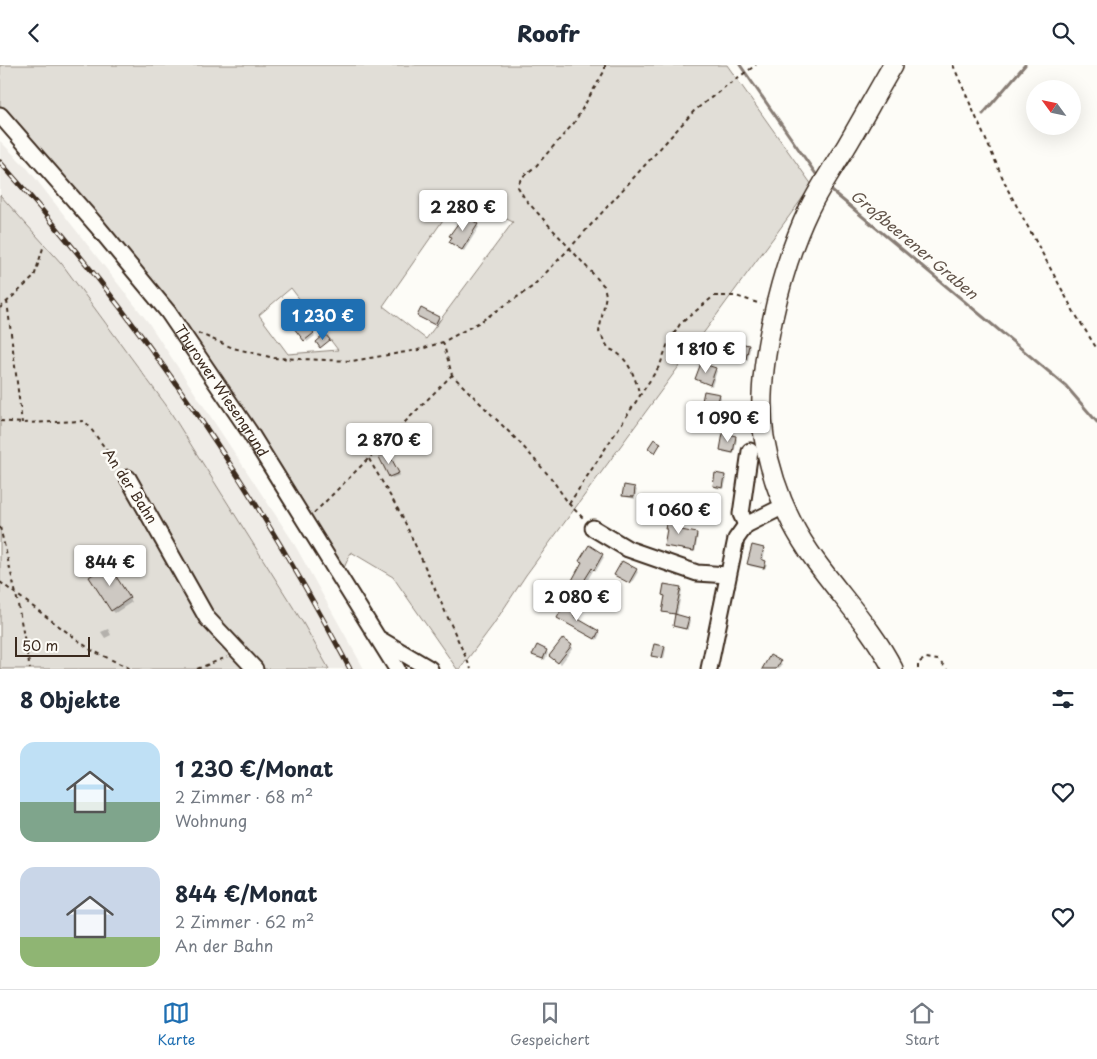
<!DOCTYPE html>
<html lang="de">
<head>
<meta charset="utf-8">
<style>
	:root { --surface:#fff; --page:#f2f2f3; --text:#1f2937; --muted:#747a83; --line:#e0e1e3; --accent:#1f6fb2 }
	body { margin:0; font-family:"Playpen Sans",sans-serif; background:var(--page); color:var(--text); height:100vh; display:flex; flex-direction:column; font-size:19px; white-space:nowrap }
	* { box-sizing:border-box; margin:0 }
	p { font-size:16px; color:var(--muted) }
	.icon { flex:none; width:28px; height:28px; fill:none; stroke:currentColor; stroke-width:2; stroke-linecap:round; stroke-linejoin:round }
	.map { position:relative; height:604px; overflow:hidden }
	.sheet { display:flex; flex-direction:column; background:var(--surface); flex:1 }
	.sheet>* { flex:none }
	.needle { width:32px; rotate:303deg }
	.buttons { position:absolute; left:1026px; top:15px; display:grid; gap:10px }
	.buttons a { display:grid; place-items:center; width:55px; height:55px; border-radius:50%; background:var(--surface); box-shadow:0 5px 20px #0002; font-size:25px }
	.scale { position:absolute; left:15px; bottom:12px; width:75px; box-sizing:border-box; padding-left:5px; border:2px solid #3b2a1e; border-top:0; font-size:14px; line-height:18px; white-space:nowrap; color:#3b2a1e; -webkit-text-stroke:4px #fdfcf7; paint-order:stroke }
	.price { position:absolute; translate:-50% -42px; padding:0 11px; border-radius:5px; background:#fff; color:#222; font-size:16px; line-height:32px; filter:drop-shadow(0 1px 2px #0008) }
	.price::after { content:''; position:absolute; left:50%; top:30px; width:15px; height:11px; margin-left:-8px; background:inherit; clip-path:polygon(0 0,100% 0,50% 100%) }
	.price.current { background:var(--accent); color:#fff }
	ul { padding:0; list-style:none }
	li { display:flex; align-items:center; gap:15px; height:125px; padding:0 20px }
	li span { display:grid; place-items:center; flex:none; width:140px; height:100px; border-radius:15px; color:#555 }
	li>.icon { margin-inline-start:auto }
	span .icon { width:60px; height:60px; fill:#fffc; stroke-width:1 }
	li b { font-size:21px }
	h2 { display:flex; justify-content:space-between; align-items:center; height:60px; padding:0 20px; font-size:21px }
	header { display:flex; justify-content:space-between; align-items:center; height:65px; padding:0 20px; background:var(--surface); font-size:22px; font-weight:800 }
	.dock { display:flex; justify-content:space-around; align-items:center; height:70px; border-top:1px solid var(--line); background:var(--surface); font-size:14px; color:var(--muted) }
	.dock a { display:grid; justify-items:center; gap:2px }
	.dock .current { color:var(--accent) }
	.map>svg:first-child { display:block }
	.built { fill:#efece7 }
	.green { fill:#e1ded7; stroke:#8e847a; fill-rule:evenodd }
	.shadow { fill:#0003 }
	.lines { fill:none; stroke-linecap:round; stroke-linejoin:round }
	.stream { stroke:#887d74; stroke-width:3 }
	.building { fill:#cdc8c2; stroke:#3b2a1e }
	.minor-casing { stroke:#3b2a1e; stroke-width:19 }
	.major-casing { stroke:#3b2a1e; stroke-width:22 }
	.path { stroke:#3b2a1e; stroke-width:2; stroke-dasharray:4 4; stroke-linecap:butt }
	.minor { stroke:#fdfcf7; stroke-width:15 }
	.major { stroke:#fdfcf7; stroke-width:19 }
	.rail-casing { stroke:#3b2a1e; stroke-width:5 }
	.rail { stroke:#fdfcf7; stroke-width:3; stroke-dasharray:9; stroke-linecap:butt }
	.labels { text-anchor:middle; stroke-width:5; stroke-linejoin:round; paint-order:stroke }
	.street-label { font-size:14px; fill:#3b2a1e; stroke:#fdfcf7 }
	.water-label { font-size:15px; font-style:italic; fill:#615349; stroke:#fdfcf7 }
</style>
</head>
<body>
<header><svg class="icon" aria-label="back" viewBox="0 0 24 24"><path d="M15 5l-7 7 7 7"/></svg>Roofr<svg class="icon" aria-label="search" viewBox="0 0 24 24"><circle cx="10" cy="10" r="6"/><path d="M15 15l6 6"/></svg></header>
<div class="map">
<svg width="1097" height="604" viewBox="0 0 1097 604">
	<rect width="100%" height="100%" fill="#fdfcf7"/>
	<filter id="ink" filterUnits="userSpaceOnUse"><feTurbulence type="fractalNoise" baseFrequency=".02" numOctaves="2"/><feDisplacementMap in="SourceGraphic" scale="10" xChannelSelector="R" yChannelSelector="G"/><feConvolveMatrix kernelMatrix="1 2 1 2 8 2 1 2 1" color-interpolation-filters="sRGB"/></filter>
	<g filter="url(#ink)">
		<path class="built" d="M0 76 28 104 148 257 292 475 364 604H329L303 558 166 340 62 199 0 130Z"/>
		<g class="green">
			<path d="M0 0H727L812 120 526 510 493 560 460 604H457L393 512 351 487 344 503 166 246 0 45ZM459 132 513 157 426 274 383 241ZM291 223 338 285 288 289 259 250Z"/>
			<path d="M0 130 62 199 166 340 303 558 329 604H0Z"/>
		</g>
		<g class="shadow">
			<path d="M464 152 479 162 464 186 452 178Z"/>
			<path d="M295 239 302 248 299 251 315 271 307 277 296 252Z"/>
			<path d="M421 253H438L440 255 437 261Z"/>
			<path d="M748 281 750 283 748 295 738 293 737 298 727 294Z"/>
			<path d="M715 304 717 306 712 321 696 314Z"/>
			<path d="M719 330 721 332 718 346 704 343 702 341Z"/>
			<path d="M735 372 737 374 734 389 723 387 721 385Z"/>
			<path d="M388 389 400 410 392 413 381 392Z"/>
			<path d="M725 411 727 413 724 424 716 423 714 421Z"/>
			<path d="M635 423 637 425 635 434 626 432 624 430Z"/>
			<path d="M702 439 704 441 702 452 688 450 686 448Z"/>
			<path d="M679 450 681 451 677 466 698 470 695 487 665 481 668 466 666 464Z"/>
			<path d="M589 482 604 492 596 506 594 504 582 525 573 520Z"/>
			<path d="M763 485 765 487 763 496 767 499 765 504 750 501 748 499Z"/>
			<path d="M111 504 132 537 115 548 112 545Z"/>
			<path d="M636 505 638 507 631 519 618 511Z"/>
			<path d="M680 524 682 525 677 551 690 555 688 565 676 562 674 561 677 550 663 546 665 532 664 530Z"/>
			<path d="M575 548 577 550 575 553 600 569 597 575 560 554Z"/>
			<path d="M108 564 111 570 105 573 101 567Z"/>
			<path d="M563 575 573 583 561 599 551 591Z"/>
			<path d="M664 582 666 584 664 594 653 590Z"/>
			<path d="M546 586 548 588 545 595 535 591Z"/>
			<path d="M771 592 782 599 779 604H763Z"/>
		</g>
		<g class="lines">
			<g class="stream">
				<path d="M740 0 818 112"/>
				<path d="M983 49 1025 0"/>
				<path d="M827 122 1066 321 1097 357"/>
			</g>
		</g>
		<g class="building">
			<path d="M464 150 478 159 462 185 449 177 452 172 449 171Z"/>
			<path d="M291 235 302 247 295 253 285 240Z"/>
			<path d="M421 243 439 252 435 260 417 251Z"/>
			<path d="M300 250 314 268 304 276 290 258Z"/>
			<path d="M325 269 330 275 320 283 316 277Z"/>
			<path d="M730 276 749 280 746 294 737 292 735 296 726 294Z"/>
			<path d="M701 298 716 303 710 320 695 314Z"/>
			<path d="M704 326 720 329 716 344 701 341Z"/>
			<path d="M723 368 736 371 733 388 720 385Z"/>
			<path d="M654 374 661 378 655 388 648 383Z"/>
			<path d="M388 387 399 408 389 412 379 392Z"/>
			<path d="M715 408 725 410 723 423 713 421Z"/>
			<path d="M624 420 635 422 634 432 622 431Z"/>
			<path d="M687 435 703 438 701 451 685 448Z"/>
			<path d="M669 446 680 449 676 464 697 468 694 486 664 481 667 464H665Z"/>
			<path d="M589 480 603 489 594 505 592 503 579 524 570 519 582 497 579 496Z"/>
			<path d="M752 480 764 483 761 494 766 496 764 503 747 499Z"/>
			<path d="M622 496 637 504 629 518 614 510Z"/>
			<path d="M108 499 130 533 111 546 89 512Z"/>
			<path d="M664 519 681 522 675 549 662 547 665 531 662 530Z"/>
			<path d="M564 540 576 547 573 551 599 566 595 574 557 553Z"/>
			<path d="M675 549 689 553 686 564 673 561Z"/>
			<path d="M563 573 572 580 558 598 549 591Z"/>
			<path d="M654 579 665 581 662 593 651 591Z"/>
			<path d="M537 580 547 585 543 594 532 590Z"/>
			<path d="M770 590 781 596 776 604H762Z"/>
		</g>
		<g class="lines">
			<defs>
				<g id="minor">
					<path id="s1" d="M0 50 97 161 168 247 249 366 397 604"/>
					<path d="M128 413 207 553 255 604"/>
					<path d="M746 460 741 449 750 386"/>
					<path d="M593 463 628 484 697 508 728 510"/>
					<path d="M381 575 430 604"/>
					<path d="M709 604 736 474 746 460 784 441"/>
				</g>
				<path id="major" d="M893 0C877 27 862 55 846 82 833 102 820 122 809 144 781 202 754 308 764 372 769 401 779 432 792 458 819 511 866 551 893 604"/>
			</defs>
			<use href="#minor" class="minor-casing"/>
			<use href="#major" class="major-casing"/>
			<g class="path">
				<path d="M605 0V5L574 58 536 101 521 113 518 122 525 134 604 221 606 230 599 267 609 284C628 290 635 312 640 331"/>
				<path d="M953 0 1008 125 1074 247 1097 284"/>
				<path d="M7 236 22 358"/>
				<path d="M0 243 34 212 43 183"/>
				<path d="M198 268 233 283 274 293 352 296 418 285 443 277 480 257 532 222 569 184 694 46 726 21 756 0"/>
				<path d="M443 277 452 310 520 378 551 413 569 439 584 454"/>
				<path d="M0 356 22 358 85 356 120 403"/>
				<path d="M369 394 403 453 471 604"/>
				<path d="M569 439 660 300 667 281 680 259 714 231H736L761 239"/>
				<path d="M314 448 452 310"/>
				<path d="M0 462 16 529 30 604"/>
				<path d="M0 517 91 585 131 604"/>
				<path d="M197 604 227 592"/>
				<path d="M918 604V598L926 593 938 595 947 604"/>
			</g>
			<use href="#minor" class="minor"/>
			<use href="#major" class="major"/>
			<defs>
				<path id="rail" d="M0 97C137 250 254 422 350 604"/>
			</defs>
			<use href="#rail" class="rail-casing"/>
			<use href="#rail" class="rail"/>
		</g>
	</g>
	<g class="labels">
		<g class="street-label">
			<text dy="5" stroke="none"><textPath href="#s1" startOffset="354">Thyrower Wiesengrund</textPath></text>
			<text transform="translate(130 421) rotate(57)" y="5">An der Bahn</text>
		</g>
		<g class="water-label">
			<text transform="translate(914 180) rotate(40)" y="5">Großbeerener Graben</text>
		</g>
	</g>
</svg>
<div class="buttons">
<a><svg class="needle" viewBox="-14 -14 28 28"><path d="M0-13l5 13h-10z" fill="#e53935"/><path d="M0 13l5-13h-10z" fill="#747a83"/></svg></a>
</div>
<div class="scale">50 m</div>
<b class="price" style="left:463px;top:167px">2 280 €</b>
<b class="price current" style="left:323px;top:276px">1 230 €</b>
<b class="price" style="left:706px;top:309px">1 810 €</b>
<b class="price" style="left:728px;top:378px">1 090 €</b>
<b class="price" style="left:389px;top:400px">2 870 €</b>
<b class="price" style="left:679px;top:470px">1 060 €</b>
<b class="price" style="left:110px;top:522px">844 €</b>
<b class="price" style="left:577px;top:557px">2 080 €</b>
</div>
<section class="sheet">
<h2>8 Objekte<svg class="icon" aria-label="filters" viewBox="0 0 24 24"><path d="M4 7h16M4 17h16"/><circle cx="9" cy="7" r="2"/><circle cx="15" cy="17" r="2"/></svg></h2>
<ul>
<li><span style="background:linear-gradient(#bfe0f5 60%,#7fa58c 0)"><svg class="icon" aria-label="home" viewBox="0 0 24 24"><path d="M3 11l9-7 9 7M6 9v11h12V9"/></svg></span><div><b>1 230 €/Monat</b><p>2 Zimmer · 68 m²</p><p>Wohnung</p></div><svg class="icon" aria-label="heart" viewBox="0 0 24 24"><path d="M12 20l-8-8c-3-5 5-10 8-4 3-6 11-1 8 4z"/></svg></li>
<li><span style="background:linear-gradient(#c9d6e8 70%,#8fb573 0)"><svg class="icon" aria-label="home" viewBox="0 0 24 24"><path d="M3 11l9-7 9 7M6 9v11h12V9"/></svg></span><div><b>844 €/Monat</b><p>2 Zimmer · 62 m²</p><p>An der Bahn</p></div><svg class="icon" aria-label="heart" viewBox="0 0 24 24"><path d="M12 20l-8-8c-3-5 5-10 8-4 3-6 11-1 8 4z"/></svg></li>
</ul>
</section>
<nav class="dock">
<a class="current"><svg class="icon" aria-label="map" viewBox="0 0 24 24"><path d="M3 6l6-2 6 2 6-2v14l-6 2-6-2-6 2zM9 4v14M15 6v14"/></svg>Karte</a>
<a><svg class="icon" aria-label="saved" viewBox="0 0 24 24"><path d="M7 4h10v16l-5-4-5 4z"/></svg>Gespeichert</a>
<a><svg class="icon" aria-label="home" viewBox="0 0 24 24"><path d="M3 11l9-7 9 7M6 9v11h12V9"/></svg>Start</a>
</nav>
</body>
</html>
